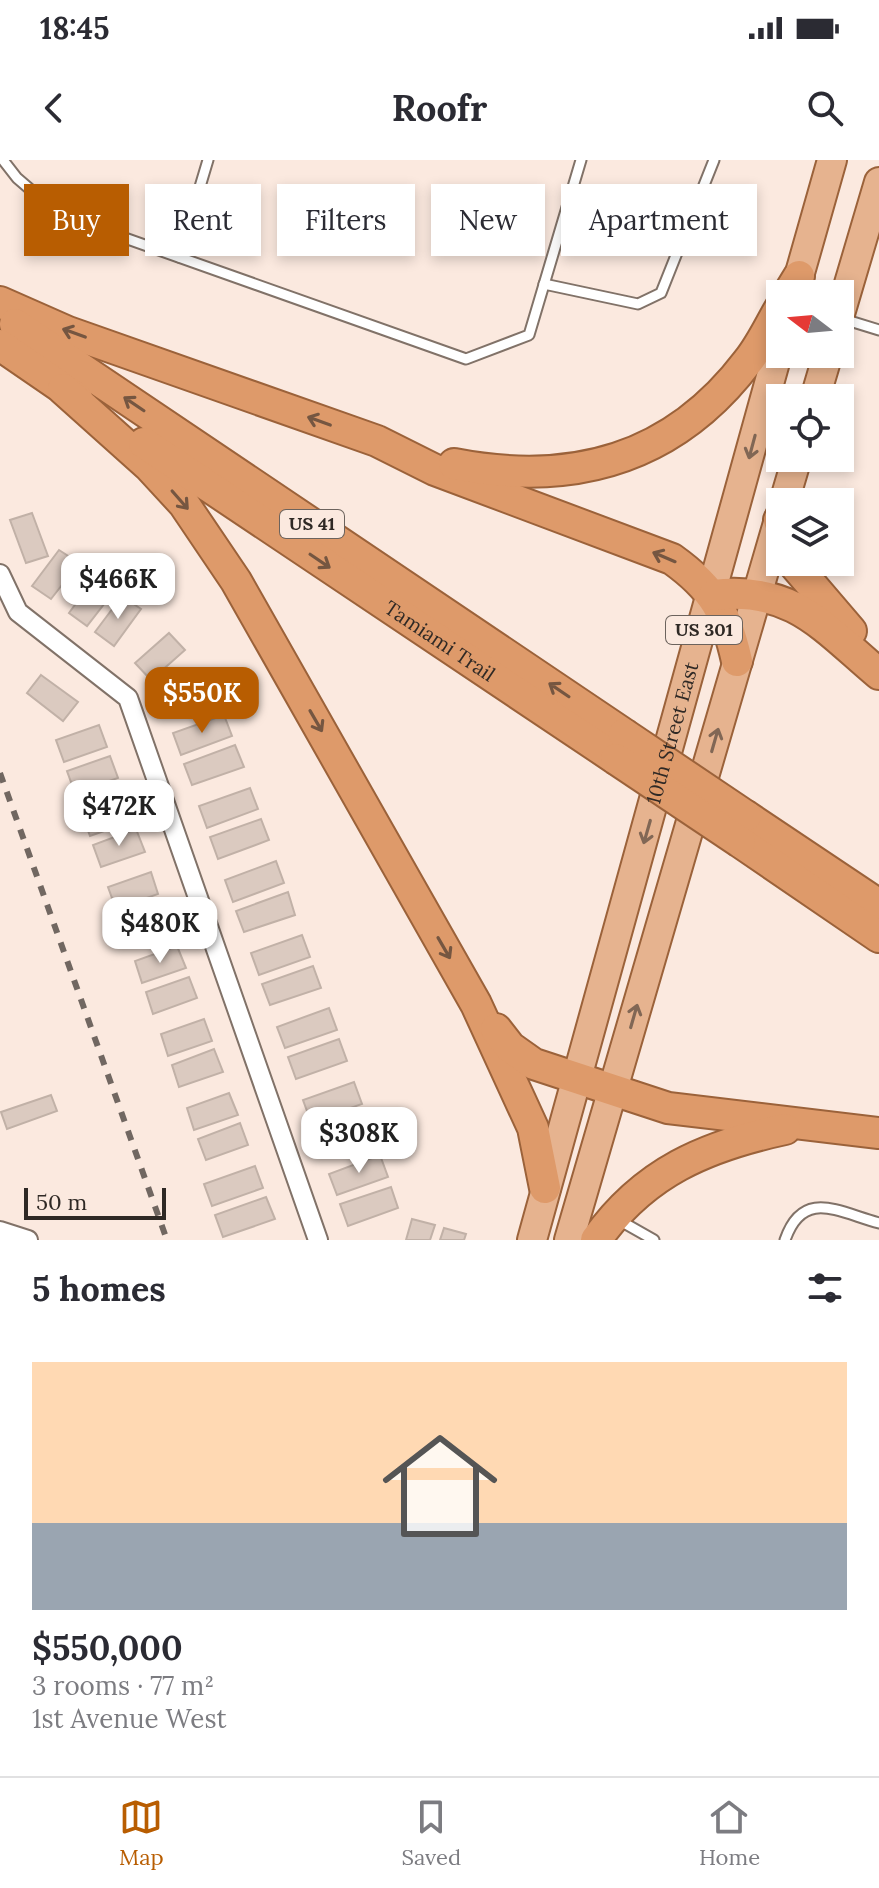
<!DOCTYPE html>
<html lang="en">
<head>
<meta charset="utf-8">
<style>
	:root { --surface:#fff; --page:#f7f7f7; --text:#2b2b33; --muted:#7c7c81; --line:#e1e1e2; --accent:#b85d01 }
	body { margin:0; font-family:Lora,serif; background:var(--page); color:var(--text); height:100vh; display:flex; flex-direction:column; font-size:30px; white-space:nowrap }
	* { box-sizing:border-box; margin:0 }
	p { font-size:26px; color:var(--muted) }
	.icon { flex:none; width:44px; height:44px; fill:none; stroke:currentColor; stroke-width:2; stroke-linecap:round; stroke-linejoin:round }
	.map { position:relative; height:1080px; overflow:hidden }
	.drawer { display:flex; flex-direction:column; background:var(--surface); flex:1 }
	.drawer>* { flex:none }
	.guide { position:absolute; left:24px; top:24px; width:832px; height:72px; display:flex; gap:16px }
	.needle { width:52px; rotate:286deg }
	.tools { position:absolute; left:766px; top:120px; display:grid; gap:16px }
	.tools a { display:grid; place-items:center; width:88px; height:88px; border-radius:0px; background:var(--surface); box-shadow:0 4px 12px #0003; font-size:40px }
	.scale { position:absolute; left:24px; bottom:20px; width:142px; box-sizing:border-box; padding-left:8px; border:4px solid #2f2925; border-top:0; font-size:22px; line-height:28px; white-space:nowrap; color:#2f2925; -webkit-text-stroke:6px #fbe9df; paint-order:stroke }
	.price { position:absolute; translate:-50% -68px; padding:0 18px; border-radius:16px; background:#fff; color:#222; font-size:26px; line-height:52px; filter:drop-shadow(0 2px 4px #0008) }
	.price::after { content:''; position:absolute; left:50%; top:48px; width:24px; height:18px; margin-left:-12px; background:inherit; clip-path:polygon(0 0,100% 0,50% 100%) }
	.price.on { background:var(--accent); color:#fff }
	ul { padding:0; list-style:none }
	li { display:grid; align-content:center; gap:16px; height:424px; padding:0 32px }
	li span { display:grid; place-items:center; height:248px; border-radius:0px; color:#555 }
	li>.icon { margin-inline-start:auto }
	span .icon { width:144px; height:144px; fill:#fffc; stroke-width:1 }
	li b { font-size:34px }
	h2 { display:flex; justify-content:space-between; align-items:center; height:96px; padding:0 32px; font-size:34px }
	.chip { padding:0 28px; border-radius:0px; background:var(--surface); box-shadow:0 4px 12px #0003; font-size:28px; line-height:72px }
	.chip.on { background:var(--accent); color:#fff }
	.status { display:flex; justify-content:space-between; align-items:center; height:56px; padding:0 40px; background:var(--surface); direction:ltr }
	.status svg { height:22px; fill:currentColor }
	header { display:flex; justify-content:space-between; align-items:center; height:104px; padding:0 32px; background:var(--surface); font-size:36px; font-weight:700 }
	.tab-bar { display:flex; justify-content:space-around; align-items:center; height:112px; border-top:2px solid var(--line); background:var(--surface); font-size:22px; color:var(--muted) }
	.tab-bar a { display:grid; justify-items:center; gap:4px }
	.tab-bar .on { color:var(--accent) }
	.map>svg:first-child { display:block }
	.building { fill:#dbcac0; stroke:#c1b1a7; stroke-width:2 }
	.lines { fill:none; stroke-linecap:round; stroke-linejoin:round }
	.service-casing { stroke:#817268; stroke-width:13 }
	.minor-casing { stroke:#817268; stroke-width:22 }
	.primary-casing { stroke:#9b623a; stroke-width:32 }
	.trunk-casing { stroke:#9b623a; stroke-width:34 }
	.service { stroke:#fff; stroke-width:9 }
	.minor { stroke:#fff; stroke-width:18 }
	.primary { stroke:#e6b38f; stroke-width:28 }
	.trunk { stroke:#de9a6a; stroke-width:30 }
	.rail { stroke:#716761; stroke-width:6; stroke-dasharray:10 10; stroke-linecap:butt }
	.trunk-bridge-casing { stroke:#9b623a; stroke-width:34; stroke-linecap:butt }
	.trunk-bridge { stroke:#de9a6a; stroke-width:30 }
	.oneway { stroke:#755641 }
	.oneway2 { stroke:#816755 }
	.labels { text-anchor:middle; stroke-width:6; stroke-linejoin:round; paint-order:stroke }
	.shield { fill:#fbe9df; stroke:#6c635d; stroke-width:2 }
	.shield-label { font-size:18px; font-weight:bold; fill:#2f2925 }
	.street-label { font-size:20px; fill:#2f2925; stroke:#fbe9df }
</style>
</head>
<body>
<div class="status"><b>18:45</b><svg viewBox="0 0 49 12"><path d="M0 12V9h3v3zM5 12V6h3v6zM10 12V3h3v9zM15 12V0h3v12zM26 1h20v11H26zM47 4h2v5h-2z"/></svg></div>
<header><svg class="icon" aria-label="back" viewBox="0 0 24 24"><path d="M15 5l-7 7 7 7"/></svg>Roofr<svg class="icon" aria-label="search" viewBox="0 0 24 24"><circle cx="10" cy="10" r="6"/><path d="M15 15l6 6"/></svg></header>
<div class="map">
<svg width="879" height="1080" viewBox="0 0 879 1080">
	<rect width="100%" height="100%" fill="#fbe9df"/>
	<g class="building">
		<path d="M32 353 48 396 26 403 10 360Z"/>
		<path d="M59 390 79 403 51 439 32 426Z"/>
		<path d="M96 416 115 430 87 466 69 453Z"/>
		<path d="M122 436 141 449 114 486 95 472Z"/>
		<path d="M169 473 185 490 151 520 135 503Z"/>
		<path d="M41 515 78 542 63 561 27 533Z"/>
		<path d="M201 516 209 538 166 553 158 532Z"/>
		<path d="M224 555 232 576 181 595 173 573Z"/>
		<path d="M99 565 107 587 64 602 56 580Z"/>
		<path d="M235 585 244 607 192 625 184 604Z"/>
		<path d="M110 596 118 618 75 633 67 611Z"/>
		<path d="M250 628 258 649 207 668 199 646Z"/>
		<path d="M125 639 133 661 90 676 82 654Z"/>
		<path d="M261 659 269 680 218 699 210 677Z"/>
		<path d="M136 669 145 692 101 707 93 685Z"/>
		<path d="M276 701 284 723 233 742 225 720Z"/>
		<path d="M151 712 158 734 116 749 108 727Z"/>
		<path d="M288 732 295 755 244 772 236 751Z"/>
		<path d="M163 743 171 765 127 780 120 758Z"/>
		<path d="M302 775 310 797 259 815 251 793Z"/>
		<path d="M177 786 186 808 142 823 135 801Z"/>
		<path d="M313 806 321 828 270 845 262 824Z"/>
		<path d="M189 817 197 838 153 854 146 832Z"/>
		<path d="M329 848 337 870 285 888 277 867Z"/>
		<path d="M204 859 212 881 168 896 161 874Z"/>
		<path d="M339 879 347 901 296 919 288 897Z"/>
		<path d="M214 889 223 912 179 927 172 905Z"/>
		<path d="M354 922 362 944 311 962 303 940Z"/>
		<path d="M229 933 238 955 194 970 187 948Z"/>
		<path d="M51 935 57 951 7 969 1 952Z"/>
		<path d="M365 952 373 974 322 993 314 971Z"/>
		<path d="M240 963 248 985 206 1000 198 979Z"/>
		<path d="M380 995 388 1017 337 1035 329 1014Z"/>
		<path d="M255 1006 263 1028 212 1046 204 1024Z"/>
		<path d="M391 1027 398 1048 348 1066 340 1044Z"/>
		<path d="M266 1037 275 1059 223 1077 215 1055Z"/>
		<path d="M412 1059 435 1065 430 1080H406Z"/>
		<path d="M444 1068 466 1074 464 1080H440Z"/>
	</g>
	<g class="lines">
		<defs>
			<g id="service">
				<path d="M3 0 17 18 60 55 466 199 529 175 581 0"/>
				<path d="M179 97 208 0"/>
				<path d="M544 124 638 144 661 133 714 0"/>
				<path d="M840 158 879 170"/>
				<path d="M617 1059 654 1080"/>
				<path d="M785 1080C803 1028 838 1052 879 1063"/>
			</g>
			<g id="minor">
				<path d="M0 414 18 452 128 538 318 1080"/>
				<path d="M0 1071 28 1080"/>
			</g>
			<g id="primary">
				<path d="M794 134 832 0"/>
				<path d="M840 154 879 22"/>
				<path d="M815 238 828 194"/>
				<path d="M784 342 797 298"/>
				<path id="s1" d="M532 1080 780 184"/>
				<path d="M569 1080 780 356"/>
			</g>
			<g id="trunk">
				<path d="M788 134 799 116"/>
				<path d="M0 142 68 172 377 281 435 310 672 399C714 429 726 452 737 501"/>
				<path d="M15 164 624 574"/>
				<path d="M0 185 77 238"/>
				<path d="M63 229 149 306 184 344 236 421 476 844 533 968 545 1028"/>
				<path id="s2" d="M144 283 616 599"/>
				<path d="M454 304C572 327 673 300 748 201 761 185 770 165 780 148"/>
				<path d="M779 360 780 363"/>
				<path d="M792 402 851 471"/>
				<path d="M714 435C793 426 823 467 879 514"/>
				<path d="M746 656 879 745"/>
				<path d="M740 682 879 777"/>
				<path d="M496 869 510 887 534 904 668 948 879 973"/>
				<path d="M596 1080C644 1012 706 986 785 969"/>
			</g>
		</defs>
		<use href="#service" class="service-casing"/>
		<use href="#minor" class="minor-casing"/>
		<use href="#primary" class="primary-casing"/>
		<use href="#trunk" class="trunk-casing"/>
		<use href="#service" class="service"/>
		<use href="#minor" class="minor"/>
		<use href="#primary" class="primary"/>
		<use href="#trunk" class="trunk"/>
		<path class="rail" d="M0 613 167 1080"/>
		<defs>
			<g id="trunk-bridge">
				<path d="M624 574 746 656"/>
				<path d="M616 599 740 682"/>
			</g>
		</defs>
		<use href="#trunk-bridge" class="trunk-bridge-casing"/>
		<use href="#trunk-bridge" class="trunk-bridge"/>
	</g>
	<defs><path id="oneway-shaft" d="M-6 0H5M1.5-3L5.5 0L1.5 3" fill="none" stroke-width="1.6" stroke-linecap="round" stroke-linejoin="round" transform="scale(2)"/></defs>
	<g class="oneway">
		<use href="#oneway-shaft" transform="translate(74 173) rotate(-160)"/>
		<use href="#oneway-shaft" transform="translate(134 244) rotate(-146)"/>
		<use href="#oneway-shaft" transform="translate(319 261) rotate(-160)"/>
		<use href="#oneway-shaft" transform="translate(180 340) rotate(49)"/>
		<use href="#oneway-shaft" transform="translate(664 397) rotate(-157)"/>
		<use href="#oneway-shaft" transform="translate(320 401) rotate(34)"/>
		<use href="#oneway-shaft" transform="translate(559 530) rotate(-146)"/>
		<use href="#oneway-shaft" transform="translate(316 561) rotate(60)"/>
		<use href="#oneway-shaft" transform="translate(444 788) rotate(60)"/>
	</g>
	<g class="oneway2">
		<use href="#oneway-shaft" transform="translate(752 287) rotate(105)"/>
		<use href="#oneway-shaft" transform="translate(715 580) rotate(-74)"/>
		<use href="#oneway-shaft" transform="translate(647 672) rotate(106)"/>
		<use href="#oneway-shaft" transform="translate(634 856) rotate(-74)"/>
	</g>
	<g class="labels">
		<g class="shield">
			<rect x="280" y="350" width="64" height="28" rx="6"/>
			<rect x="666" y="456" width="76" height="28" rx="6"/>
		</g>
		<g class="shield-label">
			<text x="312" y="370">US 41</text>
			<text x="704" y="476">US 301</text>
		</g>
		<g class="street-label">
			<text dy="7" stroke="none"><textPath href="#s2" startOffset="356">Tamiami Trail</textPath></text>
			<text dy="7" stroke="none"><textPath href="#s1" startOffset="526">10th Street East</textPath></text>
		</g>
	</g>
</svg>
<div class="tools">
<a><svg class="needle" viewBox="-14 -14 28 28"><path d="M0-13l5 13h-10z" fill="#e53935"/><path d="M0 13l5-13h-10z" fill="#7c7c81"/></svg></a>
<a><svg class="icon" aria-label="locate" viewBox="0 0 24 24"><circle cx="12" cy="12" r="6"/><path d="M12 2v4M12 18v4M2 12h4M18 12h4"/></svg></a>
<a><svg class="icon" aria-label="layers" viewBox="0 0 24 24"><path d="M12 4l9 5-9 5-9-5zM3 14l9 5 9-5"/></svg></a>
</div>
<div class="scale">50 m</div>
<b class="price" style="left:118px;top:461px">$466K</b>
<b class="price on" style="left:202px;top:575px">$550K</b>
<b class="price" style="left:119px;top:688px">$472K</b>
<b class="price" style="left:160px;top:805px">$480K</b>
<b class="price" style="left:359px;top:1015px">$308K</b>
<div class="guide">
<a class="chip on">Buy</a>
<a class="chip">Rent</a>
<a class="chip">Filters</a>
<a class="chip">New</a>
<a class="chip">Apartment</a>
</div>
</div>
<section class="drawer">
<h2>5 homes<svg class="icon" aria-label="filters" viewBox="0 0 24 24"><path d="M4 7h16M4 17h16"/><circle cx="9" cy="7" r="2"/><circle cx="15" cy="17" r="2"/></svg></h2>
<ul>
<li><span style="background:linear-gradient(#ffd9b3 65%,#9aa5b1 0)"><svg class="icon" aria-label="home" viewBox="0 0 24 24"><path d="M3 11l9-7 9 7M6 9v11h12V9"/></svg></span><div><b>$550,000</b><p>3 rooms · 77 m²</p><p>1st Avenue West</p></div></li>
</ul>
</section>
<nav class="tab-bar">
<a class="on"><svg class="icon" aria-label="map" viewBox="0 0 24 24"><path d="M3 6l6-2 6 2 6-2v14l-6 2-6-2-6 2zM9 4v14M15 6v14"/></svg>Map</a>
<a><svg class="icon" aria-label="saved" viewBox="0 0 24 24"><path d="M7 4h10v16l-5-4-5 4z"/></svg>Saved</a>
<a><svg class="icon" aria-label="home" viewBox="0 0 24 24"><path d="M3 11l9-7 9 7M6 9v11h12V9"/></svg>Home</a>
</nav>
</body>
</html>
